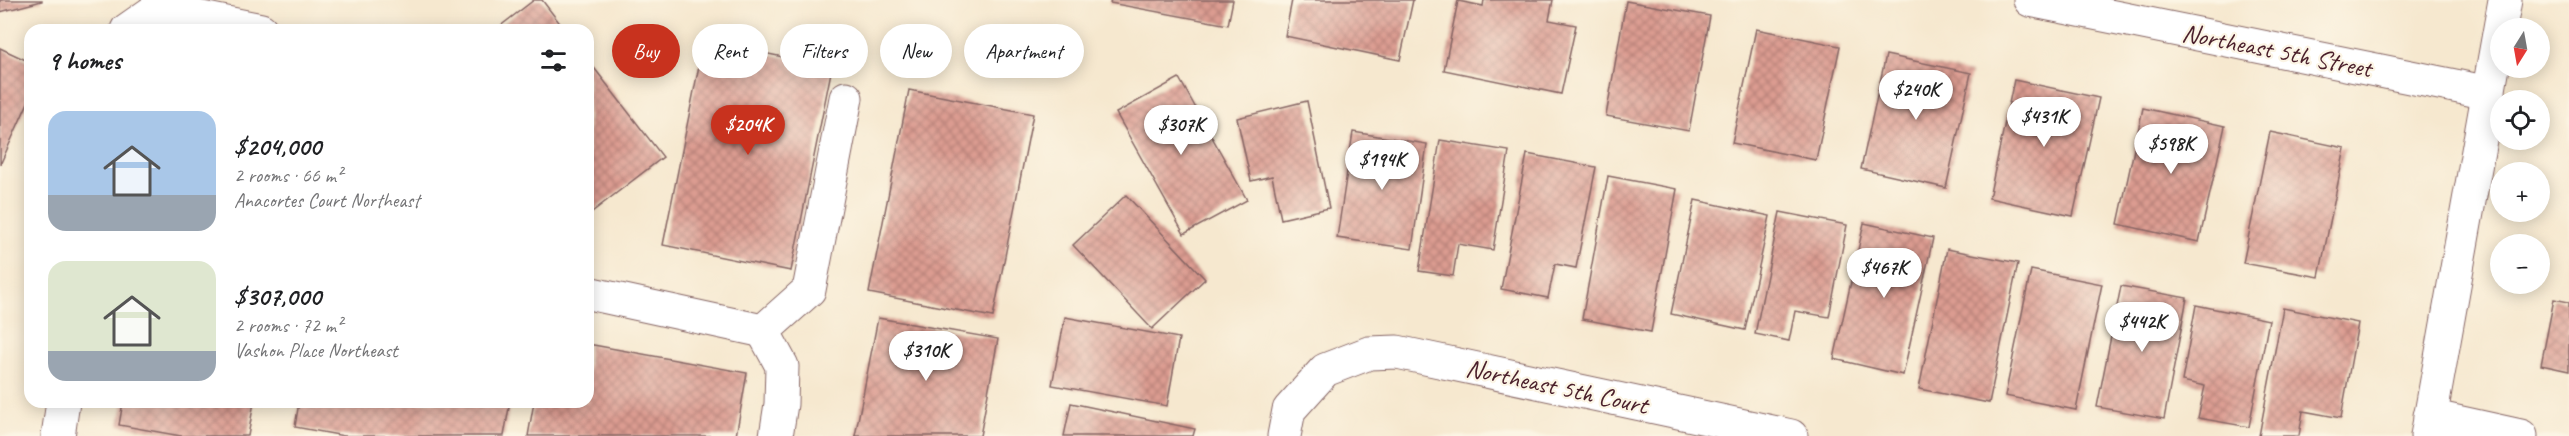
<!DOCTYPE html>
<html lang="en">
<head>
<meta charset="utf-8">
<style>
	:root { --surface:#fff; --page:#f2f2f2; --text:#202124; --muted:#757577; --accent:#c8321e }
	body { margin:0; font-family:Caveat,sans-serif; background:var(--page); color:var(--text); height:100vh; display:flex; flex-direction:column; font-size:22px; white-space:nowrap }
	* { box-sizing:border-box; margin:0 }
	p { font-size:20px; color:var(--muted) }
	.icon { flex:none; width:33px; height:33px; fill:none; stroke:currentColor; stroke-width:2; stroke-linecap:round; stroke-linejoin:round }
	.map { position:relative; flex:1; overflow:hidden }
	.details { position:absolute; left:24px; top:24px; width:570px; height:384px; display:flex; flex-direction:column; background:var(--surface); border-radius:18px; box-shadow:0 3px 15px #0003 }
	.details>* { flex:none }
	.guide { position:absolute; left:612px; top:24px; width:570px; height:54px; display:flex; gap:12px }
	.needle { width:39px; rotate:191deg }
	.fabs { position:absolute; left:2490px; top:18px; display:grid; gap:12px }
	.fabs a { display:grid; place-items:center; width:60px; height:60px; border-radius:50%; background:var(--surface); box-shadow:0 3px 15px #0003; font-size:30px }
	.price { position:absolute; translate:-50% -51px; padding:0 14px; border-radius:21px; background:#fff; color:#222; font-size:20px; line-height:39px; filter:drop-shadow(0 2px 3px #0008) }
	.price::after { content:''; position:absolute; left:50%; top:36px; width:18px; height:14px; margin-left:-9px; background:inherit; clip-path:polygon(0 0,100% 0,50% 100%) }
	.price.active { background:var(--accent); color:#fff }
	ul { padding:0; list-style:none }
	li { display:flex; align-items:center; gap:18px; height:150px; padding:0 24px }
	li span { display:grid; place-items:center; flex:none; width:168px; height:120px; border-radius:18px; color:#555 }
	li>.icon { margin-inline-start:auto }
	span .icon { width:72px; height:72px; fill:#fffc; stroke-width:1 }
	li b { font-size:26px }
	h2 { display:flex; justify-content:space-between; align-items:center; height:72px; padding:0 24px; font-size:26px }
	.tag { padding:0 21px; border-radius:27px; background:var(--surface); box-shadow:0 3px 15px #0003; font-size:21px; line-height:54px }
	.tag.active { background:var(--accent); color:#fff }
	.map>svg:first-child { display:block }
	.building { fill:url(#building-cross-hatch) }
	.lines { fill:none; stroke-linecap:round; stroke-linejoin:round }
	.minor-casing { stroke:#866564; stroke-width:35 }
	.tertiary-casing { stroke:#866564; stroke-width:35 }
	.minor { stroke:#fff; stroke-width:33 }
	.tertiary { stroke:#fff; stroke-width:33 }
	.labels { text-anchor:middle; stroke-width:4.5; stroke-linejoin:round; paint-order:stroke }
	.street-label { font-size:26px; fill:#4a1f2b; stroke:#fcf5e5 }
</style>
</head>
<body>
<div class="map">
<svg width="2569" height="436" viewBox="0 0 2569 436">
	<defs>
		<pattern id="building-cross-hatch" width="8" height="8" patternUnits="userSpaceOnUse" patternTransform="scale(1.5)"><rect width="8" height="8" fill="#dc9c91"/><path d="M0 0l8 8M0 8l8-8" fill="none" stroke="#b47f77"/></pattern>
	</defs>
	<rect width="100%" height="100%" fill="#fcf5e5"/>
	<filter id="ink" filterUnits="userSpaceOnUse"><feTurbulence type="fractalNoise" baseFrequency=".0167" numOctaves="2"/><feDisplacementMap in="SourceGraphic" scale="12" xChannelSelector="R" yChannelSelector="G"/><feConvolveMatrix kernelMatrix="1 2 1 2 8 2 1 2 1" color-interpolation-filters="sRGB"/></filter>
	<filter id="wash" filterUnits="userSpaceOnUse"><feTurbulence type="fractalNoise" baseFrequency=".008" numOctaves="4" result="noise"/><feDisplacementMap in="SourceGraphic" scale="24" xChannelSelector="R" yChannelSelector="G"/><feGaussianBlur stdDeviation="1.35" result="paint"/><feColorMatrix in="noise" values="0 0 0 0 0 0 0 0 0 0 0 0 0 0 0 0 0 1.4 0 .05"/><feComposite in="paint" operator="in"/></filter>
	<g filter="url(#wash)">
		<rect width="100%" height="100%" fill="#f6e8cf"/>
		<g id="blocks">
			<g class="building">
				<path d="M0 0H42V1L0 12Z"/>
				<path d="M534 0H542L565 30H495Z"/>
				<path d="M1111 0H1233L1228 25 1110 3Z"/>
				<path d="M1292 0H1413L1400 60 1285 36Z"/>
				<path d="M1484 0H1553L1549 20 1576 25 1561 94 1444 70 1458 1 1483 6Z"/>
				<path d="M1626 1 1710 16 1689 131 1606 116Z"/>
				<path d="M1756 29 1840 46 1816 160 1732 143Z"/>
				<path d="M704 41 832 67 791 271 663 245Z"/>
				<path d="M0 48 30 62V98L0 165Z"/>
				<path d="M1886 55 1971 73 1946 188 1861 169Z"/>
				<path d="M588 60 663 157 588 215Z"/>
				<path d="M1179 78 1247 200 1184 234 1116 113Z"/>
				<path d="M2014 80 2099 98 2073 216 1989 198Z"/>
				<path d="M909 90 1033 114 993 317 869 293Z"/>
				<path d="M1307 101 1329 208 1281 219 1272 176 1251 181 1237 118Z"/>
				<path d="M2143 108 2225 126 2199 242 2118 224Z"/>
				<path d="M1353 132 1427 144 1412 249 1337 238Z"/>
				<path d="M2270 132 2345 148 2319 277 2243 263Z"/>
				<path d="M1440 140 1509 151 1493 250 1458 244 1453 276 1419 271Z"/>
				<path d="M1527 154 1596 167 1576 268 1555 264 1548 298 1501 289Z"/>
				<path d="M1608 176 1677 189 1651 332 1582 319Z"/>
				<path d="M1126 195 1205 279 1152 329 1073 245Z"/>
				<path d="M1695 200 1770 216 1745 330 1671 314Z"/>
				<path d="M1780 212 1847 225 1829 317 1795 311 1789 341 1755 334Z"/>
				<path d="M1864 223 1933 238 1903 375 1834 359Z"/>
				<path d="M1947 249 2018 263 1989 403 1919 389Z"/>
				<path d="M2031 270 2102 284 2076 410 2005 396Z"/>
				<path d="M2121 286 2187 298 2164 419 2097 407Z"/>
				<path d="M2554 299 2569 302V371L2541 365Z"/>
				<path d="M2196 305 2269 320 2249 427 2198 418 2205 386 2182 381Z"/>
				<path d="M2283 308 2358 323 2341 418 2303 411 2299 436H2259Z"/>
				<path d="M1065 317 1179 338 1167 406 1052 385Z"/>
				<path d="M878 318 998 339 980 436H855Z"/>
				<path d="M588 344 747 373 736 436H528L534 402H588Z"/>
				<path d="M123 402H254L248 436H181L119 425Z"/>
				<path d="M299 402H510L504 436H344L295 427Z"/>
				<path d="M1071 403 1195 429 1193 436H1064Z"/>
			</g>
		</g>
	</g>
	<g filter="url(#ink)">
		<use href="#blocks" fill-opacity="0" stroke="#866564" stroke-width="1.5"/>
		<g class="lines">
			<defs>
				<g id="minor">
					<path d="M2030 0 2489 93"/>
					<path d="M127 30 157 9 261 30"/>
					<path d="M588 293 763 331"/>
					<path d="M2430 416 2521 436"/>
					<path d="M58 436 63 402"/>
					<path d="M776 436 781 404 782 366 763 331 809 290 846 98"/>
					<path d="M1284 436 1289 410 1325 370 1369 353 1397 352 1791 436"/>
				</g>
				<path id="tertiary" d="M2427 436 2505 0"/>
			</defs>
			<use href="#minor" class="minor-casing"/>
			<use href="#tertiary" class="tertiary-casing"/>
			<use href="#minor" class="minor"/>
			<use href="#tertiary" class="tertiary"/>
		</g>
	</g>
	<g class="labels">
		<g class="street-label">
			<text transform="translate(2277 50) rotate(11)" y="9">Northeast 5th Street</text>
			<text transform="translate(1557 386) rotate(12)" y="9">Northeast 5th Court</text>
		</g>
	</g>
</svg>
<div class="fabs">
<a><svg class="needle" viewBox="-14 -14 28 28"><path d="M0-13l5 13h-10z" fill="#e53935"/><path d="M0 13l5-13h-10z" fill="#757577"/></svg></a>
<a><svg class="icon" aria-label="locate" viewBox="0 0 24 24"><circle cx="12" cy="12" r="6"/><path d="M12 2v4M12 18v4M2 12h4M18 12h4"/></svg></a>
<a>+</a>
<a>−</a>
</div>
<b class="price" style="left:1916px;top:121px">$240K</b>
<b class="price" style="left:2044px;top:148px">$431K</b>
<b class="price active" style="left:748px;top:156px">$204K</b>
<b class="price" style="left:1181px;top:156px">$307K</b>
<b class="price" style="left:2171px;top:175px">$598K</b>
<b class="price" style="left:1382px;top:191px">$194K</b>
<b class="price" style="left:1884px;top:299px">$467K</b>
<b class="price" style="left:2142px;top:353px">$442K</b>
<b class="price" style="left:926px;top:382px">$310K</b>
<div class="guide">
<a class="tag active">Buy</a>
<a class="tag">Rent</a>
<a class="tag">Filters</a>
<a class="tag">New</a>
<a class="tag">Apartment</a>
</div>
<section class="details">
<h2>9 homes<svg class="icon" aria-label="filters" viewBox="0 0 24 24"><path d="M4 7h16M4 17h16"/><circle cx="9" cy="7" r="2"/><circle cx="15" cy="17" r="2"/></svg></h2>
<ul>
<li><span style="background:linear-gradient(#a9c7e8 70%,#9aa5b1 0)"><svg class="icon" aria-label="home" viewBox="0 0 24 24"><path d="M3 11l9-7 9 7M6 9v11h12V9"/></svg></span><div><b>$204,000</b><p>2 rooms · 66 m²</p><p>Anacortes Court Northeast</p></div></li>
<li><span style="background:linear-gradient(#dfe7d0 75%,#9aa5b1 0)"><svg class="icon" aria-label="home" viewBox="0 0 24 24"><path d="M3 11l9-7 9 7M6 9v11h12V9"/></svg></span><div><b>$307,000</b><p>2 rooms · 72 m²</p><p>Vashon Place Northeast</p></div></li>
</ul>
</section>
</div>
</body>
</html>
